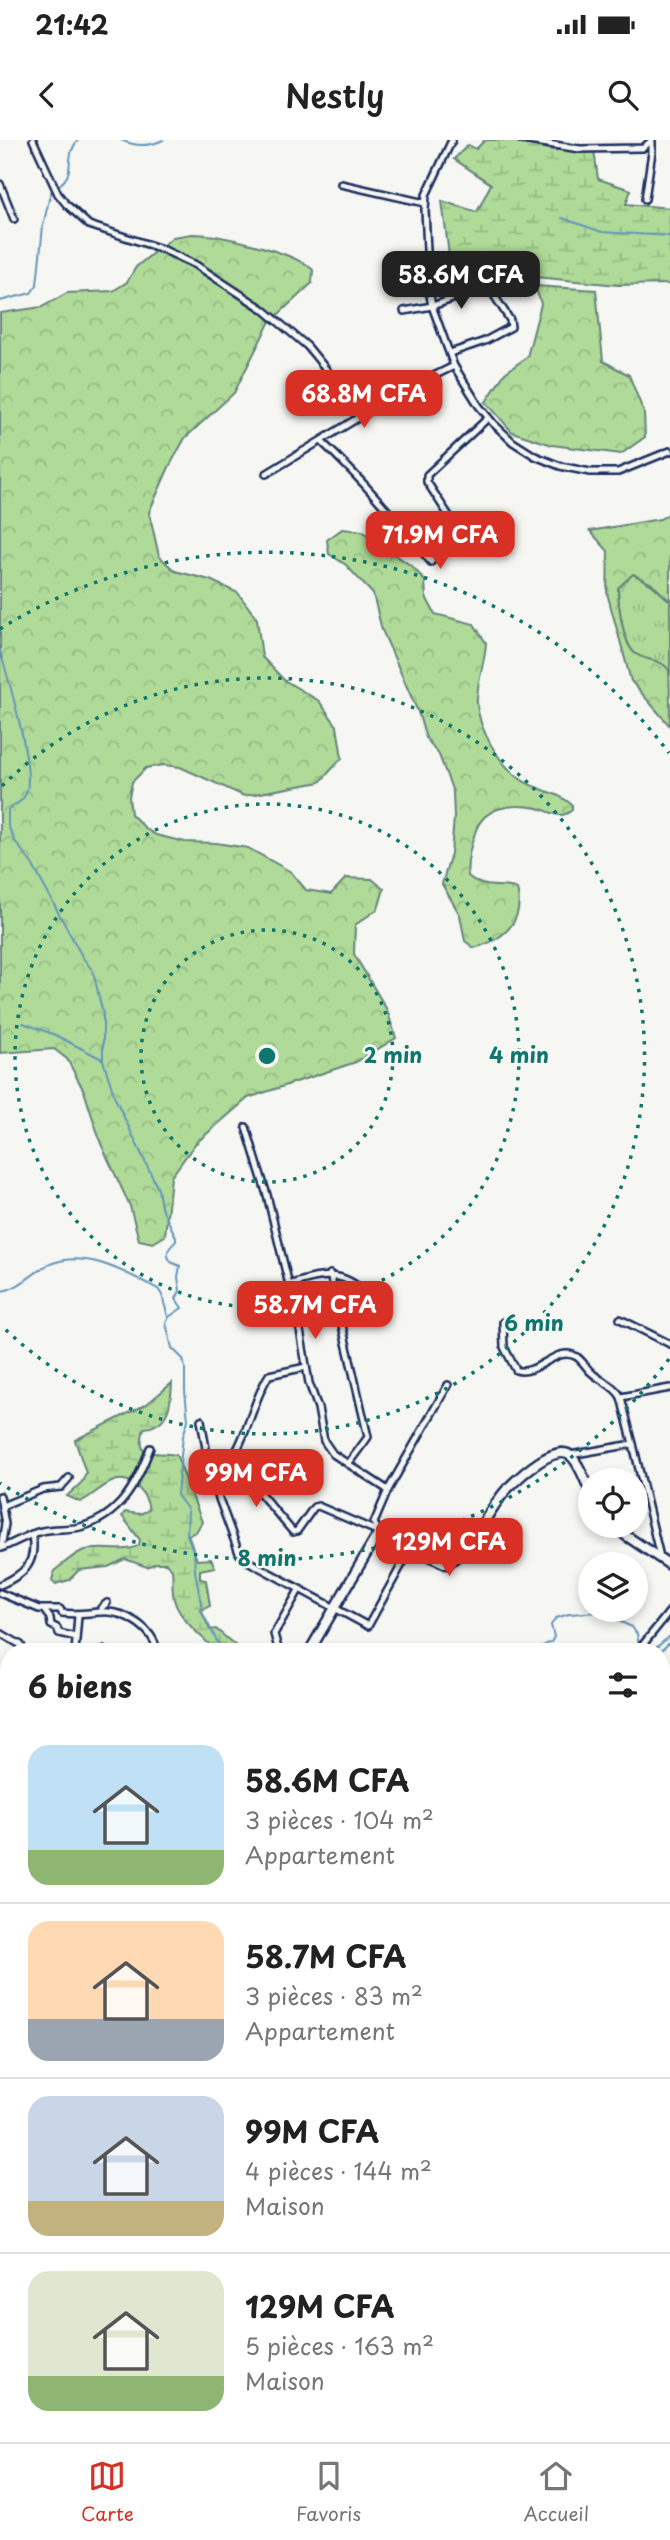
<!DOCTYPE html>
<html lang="fr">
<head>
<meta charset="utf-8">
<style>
	:root { --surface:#fff; --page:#f6f6f6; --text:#222; --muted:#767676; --line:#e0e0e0; --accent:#d93025 }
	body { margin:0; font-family:"Playpen Sans",sans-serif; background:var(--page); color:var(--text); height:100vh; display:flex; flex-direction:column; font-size:26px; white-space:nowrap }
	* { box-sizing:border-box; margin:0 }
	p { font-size:23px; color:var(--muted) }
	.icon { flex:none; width:38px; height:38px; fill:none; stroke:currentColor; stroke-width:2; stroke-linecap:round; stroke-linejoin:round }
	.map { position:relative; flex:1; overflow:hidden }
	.details { position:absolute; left:0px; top:1503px; width:670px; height:800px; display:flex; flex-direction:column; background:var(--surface); border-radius:28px 28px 0 0; box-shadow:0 4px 10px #0003 }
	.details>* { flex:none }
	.tools { position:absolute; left:578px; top:1328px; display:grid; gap:14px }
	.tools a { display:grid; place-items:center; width:70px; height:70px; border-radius:50%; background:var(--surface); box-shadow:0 4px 10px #0003; font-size:35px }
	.price { position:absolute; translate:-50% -60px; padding:0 16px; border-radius:14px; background:var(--accent); color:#fff; font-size:23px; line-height:46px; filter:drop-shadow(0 2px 4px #0008) }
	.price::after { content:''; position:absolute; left:50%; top:42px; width:21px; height:16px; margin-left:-10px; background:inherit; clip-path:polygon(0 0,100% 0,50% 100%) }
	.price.selected { background:#222; color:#fff }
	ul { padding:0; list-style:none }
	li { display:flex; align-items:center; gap:21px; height:175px; padding:0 28px }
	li+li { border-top:2px solid var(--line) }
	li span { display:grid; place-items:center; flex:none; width:196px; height:140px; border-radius:21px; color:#555 }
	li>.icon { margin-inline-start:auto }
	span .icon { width:84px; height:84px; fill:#fffc; stroke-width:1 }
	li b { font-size:30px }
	h2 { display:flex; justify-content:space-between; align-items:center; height:84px; padding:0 28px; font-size:30px }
	.status { display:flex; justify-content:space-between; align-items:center; height:49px; padding:0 35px; background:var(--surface); direction:ltr }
	.status svg { height:19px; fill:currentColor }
	header { display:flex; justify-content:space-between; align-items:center; height:91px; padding:0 28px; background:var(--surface); font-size:32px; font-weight:600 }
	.tabs { display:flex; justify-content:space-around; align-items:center; height:98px; border-top:2px solid var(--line); background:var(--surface); font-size:19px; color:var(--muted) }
	.tabs a { display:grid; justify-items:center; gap:4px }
	.tabs .selected { color:var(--accent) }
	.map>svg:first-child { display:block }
	.grass { fill:url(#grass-tufts); stroke:#65847b; stroke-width:2 }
	.forest { fill:url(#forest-crowns); stroke:#65847b; stroke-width:2 }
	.wetland { fill:url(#wetland-marsh); stroke:#65847b; stroke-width:2 }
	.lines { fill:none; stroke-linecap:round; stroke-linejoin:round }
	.stream { stroke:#6596bb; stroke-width:2 }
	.street-casing { stroke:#1b2f5e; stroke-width:10 }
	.secondary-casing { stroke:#1b2f5e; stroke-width:13 }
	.street { stroke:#f6f6f2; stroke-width:5 }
	.secondary { stroke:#f6f6f2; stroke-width:8 }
	.ring { fill:none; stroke:#0f766e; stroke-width:3.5; stroke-dasharray:3.5 7 }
	.centre { fill:#0f766e; stroke:#f6f6f2; stroke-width:3.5 }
	.ring-label { font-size:21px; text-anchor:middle; font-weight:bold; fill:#0f766e; stroke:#f6f6f2; stroke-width:5; stroke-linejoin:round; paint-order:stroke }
</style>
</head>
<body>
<div class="status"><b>21:42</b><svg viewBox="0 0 49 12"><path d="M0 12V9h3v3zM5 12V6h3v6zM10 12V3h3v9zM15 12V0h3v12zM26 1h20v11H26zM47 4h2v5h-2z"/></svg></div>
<header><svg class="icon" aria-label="back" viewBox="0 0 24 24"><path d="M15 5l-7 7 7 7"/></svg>Nestly<svg class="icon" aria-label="search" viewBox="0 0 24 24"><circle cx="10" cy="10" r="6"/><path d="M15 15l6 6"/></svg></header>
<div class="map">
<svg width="670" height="2302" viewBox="0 0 670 2302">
	<defs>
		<pattern id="grass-tufts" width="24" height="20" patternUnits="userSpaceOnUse" patternTransform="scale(1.75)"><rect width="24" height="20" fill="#afda98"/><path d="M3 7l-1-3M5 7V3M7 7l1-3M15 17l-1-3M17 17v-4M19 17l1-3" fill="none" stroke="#96bb85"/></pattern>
		<pattern id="forest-crowns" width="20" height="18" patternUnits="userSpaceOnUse" patternTransform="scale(1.75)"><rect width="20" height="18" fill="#afda98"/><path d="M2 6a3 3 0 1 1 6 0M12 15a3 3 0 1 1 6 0" fill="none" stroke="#96bb85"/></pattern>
		<pattern id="wetland-marsh" width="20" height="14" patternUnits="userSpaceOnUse" patternTransform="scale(1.75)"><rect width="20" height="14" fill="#afda98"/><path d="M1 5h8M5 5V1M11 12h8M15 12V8" fill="none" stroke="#96bb85"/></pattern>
	</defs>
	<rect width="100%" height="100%" fill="#f6f6f2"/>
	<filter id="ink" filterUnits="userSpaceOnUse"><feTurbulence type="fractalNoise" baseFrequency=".0143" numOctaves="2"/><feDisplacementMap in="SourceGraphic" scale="14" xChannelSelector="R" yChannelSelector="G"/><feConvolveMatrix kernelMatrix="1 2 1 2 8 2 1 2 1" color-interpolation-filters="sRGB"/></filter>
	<g filter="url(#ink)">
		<path class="grass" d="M633 434 652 445 670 461V533C662 520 649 522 637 515 623 506 618 464 618 448Z"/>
		<g class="forest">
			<path d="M192 94C220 94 294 112 313 130L312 143 269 183 234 253 185 298 169 327 149 372 159 416 175 431 210 440 238 453 257 479 262 517 284 540 319 561 337 586 342 618 320 642 244 656 180 627 163 625 146 628 132 642 129 657 131 674 146 689 156 695 185 702 216 703 248 708 291 732 306 750 331 754 346 738 372 739 384 749 378 769 355 785 354 814 387 870 396 898 356 922 248 958 195 1004 171 1037 165 1096 153 1103 139 1100 130 1066 101 1004 84 951 67 919 54 909 0 913V173L42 167 67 153 113 151 127 142 136 127 173 97Z"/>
			<path d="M535 146 596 150 603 221 629 235 644 273 645 297 621 314 552 305 512 292 486 262 505 233 527 217 541 164Z"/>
			<path d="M670 373V461L652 444 633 434 618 448C618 464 623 506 636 514 646 521 664 519 669 531 670 543 670 572 670 586L631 541 607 453 608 411 590 391 660 379Z"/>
			<path d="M342 389 362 391 414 428 425 441 426 457 435 474 474 484 486 503C485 523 476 544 477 563 479 590 498 622 519 638 535 651 557 650 572 665V670C559 681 552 671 537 668 512 663 483 666 475 693 470 707 466 721 468 736 487 752 498 742 517 749 525 782 503 800 474 808L465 801 460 775 442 744 451 713 454 678 453 652 439 615 426 598 418 572 382 490 373 454 346 425 329 414 327 400Z"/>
			<path d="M670 1812V2002L666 1993 662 1991V1816Z"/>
			<path d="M670 2031V2091H662V2045Z"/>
		</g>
		<g class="wetland">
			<path d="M485 0H508L552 10H594L598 39 631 50 626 64 670 68V144L618 145 535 137 453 146 442 61 477 72 491 44 454 19 468 5 476 9Z"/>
			<path d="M172 1243C171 1264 169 1286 144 1288 135 1322 153 1310 176 1315L178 1319 202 1382 196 1392 188 1395 197 1420 211 1419 215 1427 200 1430V1439L206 1440 210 1466 201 1470 210 1490 216 1489 243 1512H217C202 1496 174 1476 173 1453 172 1445 173 1437 172 1429L166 1423H156L147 1427 125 1419 108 1427 79 1430 69 1440 56 1444 52 1441 54 1431C62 1425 73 1415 82 1411 99 1405 127 1414 139 1405L140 1400 122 1376 125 1372 140 1374 149 1370C147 1354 132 1335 114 1341 102 1345 92 1357 80 1362L67 1356 82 1342 86 1333 75 1300 147 1264Z"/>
		</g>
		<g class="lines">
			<g class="stream">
				<path d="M121 0C134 6 149 7 163 0"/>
				<path d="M562 78 602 92 670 96"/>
				<path d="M0 161 31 153 37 145 43 86 50 55 52 50C81 34 61 20 78 0"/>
				<path d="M0 511C9 540 33 623 27 650 24 661 17 664 8 669V686L15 701 32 724 83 818 93 831 103 874V920L115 958 158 1049 161 1067 176 1097V1101C169 1108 164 1112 171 1122L180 1126 178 1137 180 1151 176 1159 182 1168 169 1177 166 1183 172 1208 183 1219 185 1228V1251L188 1280 183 1296 177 1355 188 1370 187 1395 194 1413 195 1431 203 1474 218 1503 227 1512"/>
				<path d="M23 883 53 894 102 919"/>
				<path d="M0 1151C18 1150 32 1133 48 1125 85 1108 125 1132 158 1149L162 1155 168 1177"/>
				<path d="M538 1512 539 1508 551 1502 554 1497 551 1485 556 1478 569 1474 598 1472 632 1487 637 1494 639 1506"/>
				<path d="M651 1512 670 1496"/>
				<path d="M660 1512 670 1502"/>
				<path d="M0 1891 9 1890"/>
			</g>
			<defs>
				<g id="street">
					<path d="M33 0 58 54 66 64 89 85 162 109 196 125 263 169 307 206 334 239 359 278"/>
					<path d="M452 0 426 55 425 70 429 150 432 166 454 226 479 266 493 283 513 302 535 316 560 326 590 332H618L670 311"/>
					<path d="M522 0 580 9 643 8 652 0"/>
					<path d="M0 44 14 79"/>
					<path d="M341 44 425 63"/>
					<path d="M645 59 652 12V2"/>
					<path d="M427 123 462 126 472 134 476 152"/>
					<path d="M404 171 432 166 485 148 490 149 510 180 511 187 485 201 450 213"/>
					<path d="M322 302C362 339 396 380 431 422L453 386V382L427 342V335L488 278"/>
					<path d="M266 334 399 253 454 226"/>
					<path d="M246 987 267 1055 300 1190 309 1243 318 1268 324 1301 333 1314 388 1350 374 1383 379 1392"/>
					<path d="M330 1134 368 1297 348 1324"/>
					<path d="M289 1145C329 1132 346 1130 375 1162"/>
					<path d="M620 1179 670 1204"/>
					<path d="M503 1182 504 1207 516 1230C537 1237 557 1204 577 1217 583 1221 586 1228 592 1233 602 1242 614 1245 621 1257L670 1248"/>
					<path d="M201 1280 211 1337 239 1413 244 1419 368 1486 411 1408"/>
					<path d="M633 1304 660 1417"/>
					<path d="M570 1315 633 1304 621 1257"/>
					<path d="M231 1319 293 1392 297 1391 314 1367 318 1366 379 1392"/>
					<path d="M211 1337C245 1321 249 1265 269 1235L306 1227"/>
					<path d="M388 1350 448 1245"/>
					<path d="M0 1356 5 1384 1 1408"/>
					<path d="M2 1366 43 1349 61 1347 69 1338"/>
					<path d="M1 1408C15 1403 28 1394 42 1391 54 1388 68 1390 80 1387 120 1377 137 1344 150 1308"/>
					<path d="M0 1445C25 1434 37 1423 32 1394"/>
					<path d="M0 1453 39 1469H60L62 1473C77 1475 85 1473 100 1472 124 1470 154 1488 157 1512"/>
					<path d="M44 1470 50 1478 51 1485 57 1488 59 1493 76 1497"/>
					<path d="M101 1472V1468L107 1463"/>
					<path d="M2 1494 21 1505 24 1512"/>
					<path d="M75 1512 78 1476"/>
					<path d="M102 1512 103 1510"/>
					<path d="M279 1512 274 1494 299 1450"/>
					<path d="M637 1512 670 1471"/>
					<path d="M0 1601 9 1595"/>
					<path d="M0 1724 9 1735"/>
					<path d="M0 1797 9 1793"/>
					<path d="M0 1846 9 1844"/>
					<path d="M0 1912 9 1913"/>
					<path d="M0 1967 9 1969"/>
					<path d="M9 2012V2018"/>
					<path d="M0 2023 9 2024"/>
					<path d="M0 2068 9 2028"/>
					<path d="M0 2080 9 2082"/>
					<path d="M0 2134 9 2135"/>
					<path d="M0 2226 9 2225"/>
					<path d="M67 2294 77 2302"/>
					<path d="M221 2294 224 2302"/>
					<path d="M269 2294 272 2302"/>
					<path d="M499 2294 504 2298"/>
					<path d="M104 2302C122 2294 124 2294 142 2302"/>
					<path d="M189 2302V2299L200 2294"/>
					<path d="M298 2302 302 2300 305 2294"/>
					<path d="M349 2302 378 2294"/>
				</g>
				<g id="secondary">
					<path d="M616 1386 625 1395 670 1425"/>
					<path d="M309 1512 379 1392 446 1424C475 1408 486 1371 508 1348 519 1337 557 1301 572 1317 580 1325 585 1341 590 1351"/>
					<path d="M14 2302 19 2294"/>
				</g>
			</defs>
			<use href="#street" class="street-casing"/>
			<use href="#secondary" class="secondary-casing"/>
			<use href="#street" class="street"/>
			<use href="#secondary" class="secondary"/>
		</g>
	</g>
	<g class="ring">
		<circle cx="267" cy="916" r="126"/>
		<circle cx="267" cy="916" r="252"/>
		<path d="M2 646A378 378 0 1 1 2 1186"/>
		<path d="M669 1219A503 503 0 0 1 0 1343M0 489A503 503 0 0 1 669 613"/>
	</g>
	<circle cx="267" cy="916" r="10" class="centre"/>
	<g class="ring-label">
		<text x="393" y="923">2 min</text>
		<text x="519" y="923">4 min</text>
		<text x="534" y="1191">6 min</text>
		<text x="267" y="1426">8 min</text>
	</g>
</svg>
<div class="tools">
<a><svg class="icon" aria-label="locate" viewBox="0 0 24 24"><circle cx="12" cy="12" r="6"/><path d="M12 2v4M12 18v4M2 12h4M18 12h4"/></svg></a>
<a><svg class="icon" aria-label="layers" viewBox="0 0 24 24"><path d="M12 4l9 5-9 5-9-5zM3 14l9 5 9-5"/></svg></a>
</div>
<b class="price selected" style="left:461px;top:171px">58.6M CFA</b>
<b class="price" style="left:364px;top:290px">68.8M CFA</b>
<b class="price" style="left:440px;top:431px">71.9M CFA</b>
<b class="price" style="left:315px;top:1201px">58.7M CFA</b>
<b class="price" style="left:256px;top:1369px">99M CFA</b>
<b class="price" style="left:449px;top:1438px">129M CFA</b>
<section class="details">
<h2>6 biens<svg class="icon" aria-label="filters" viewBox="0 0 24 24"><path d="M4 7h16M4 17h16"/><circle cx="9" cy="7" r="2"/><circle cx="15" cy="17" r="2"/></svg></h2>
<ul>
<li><span style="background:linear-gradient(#bfe0f5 75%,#8fb573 0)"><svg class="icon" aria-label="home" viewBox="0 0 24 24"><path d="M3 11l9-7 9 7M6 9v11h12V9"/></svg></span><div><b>58.6M CFA</b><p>3 pièces · 104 m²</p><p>Appartement</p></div></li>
<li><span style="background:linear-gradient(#ffd9b3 70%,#9aa5b1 0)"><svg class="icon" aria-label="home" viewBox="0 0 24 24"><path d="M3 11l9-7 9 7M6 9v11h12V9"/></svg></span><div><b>58.7M CFA</b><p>3 pièces · 83 m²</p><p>Appartement</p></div></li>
<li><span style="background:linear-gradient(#c9d6e8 75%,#c2b280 0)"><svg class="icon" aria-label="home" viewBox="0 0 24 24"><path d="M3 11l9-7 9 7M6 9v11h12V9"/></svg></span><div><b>99M CFA</b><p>4 pièces · 144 m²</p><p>Maison</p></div></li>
<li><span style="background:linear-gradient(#dfe7d0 75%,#8fb573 0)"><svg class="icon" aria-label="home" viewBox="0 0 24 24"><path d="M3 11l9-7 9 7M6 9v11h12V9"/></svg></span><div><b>129M CFA</b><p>5 pièces · 163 m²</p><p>Maison</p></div></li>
</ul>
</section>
</div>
<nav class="tabs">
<a class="selected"><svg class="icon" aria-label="map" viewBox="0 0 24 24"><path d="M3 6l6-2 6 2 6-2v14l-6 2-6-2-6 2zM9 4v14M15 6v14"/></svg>Carte</a>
<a><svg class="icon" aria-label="saved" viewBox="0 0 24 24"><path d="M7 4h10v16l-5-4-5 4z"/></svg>Favoris</a>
<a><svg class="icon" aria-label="home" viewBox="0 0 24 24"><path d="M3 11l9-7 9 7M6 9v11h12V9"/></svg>Accueil</a>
</nav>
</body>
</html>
